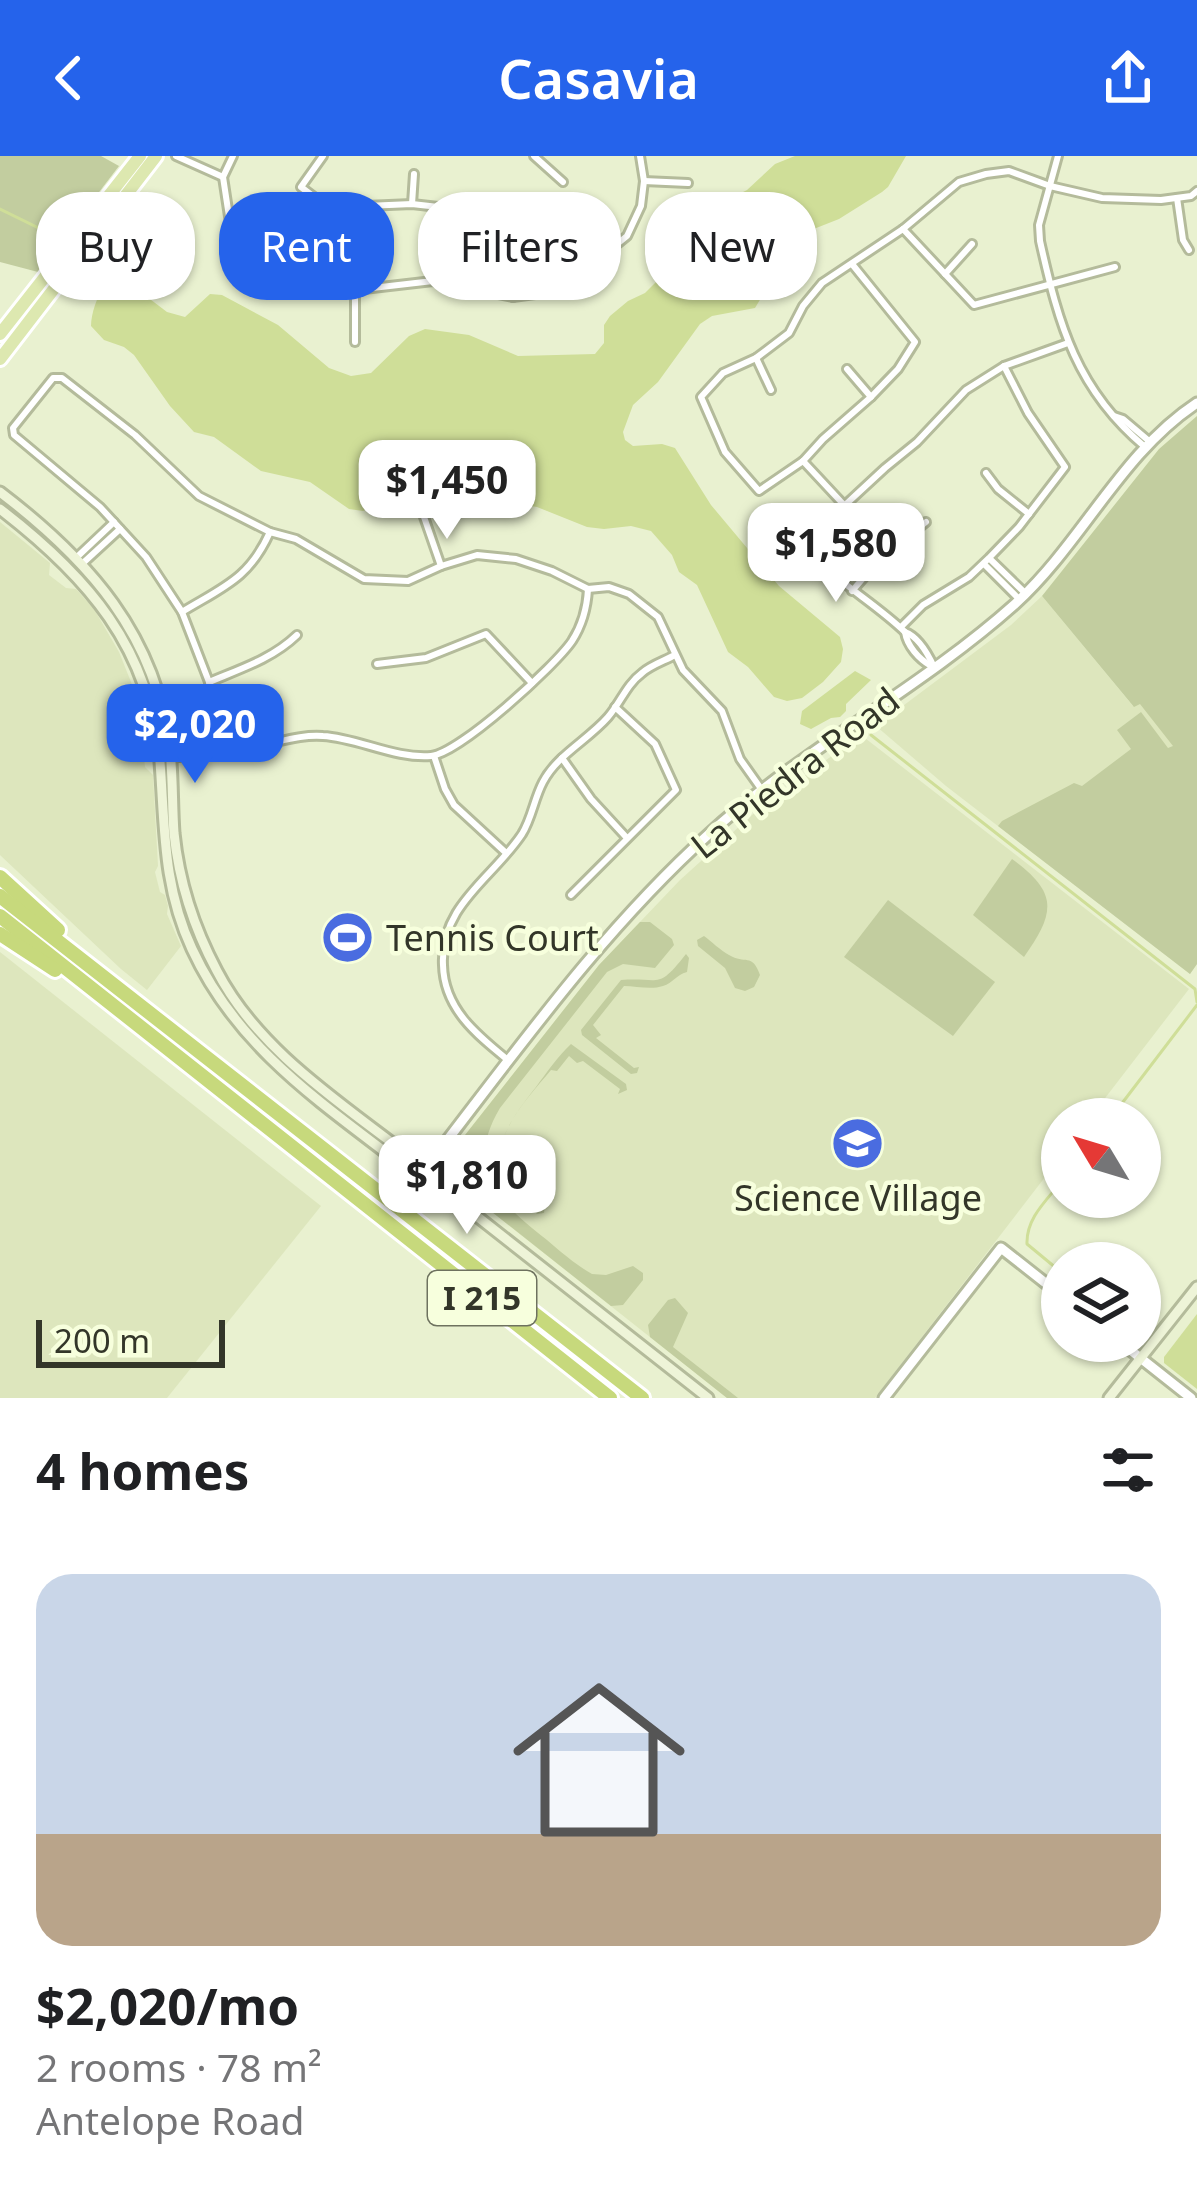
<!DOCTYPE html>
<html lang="en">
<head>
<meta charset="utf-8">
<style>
	:root { --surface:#fff; --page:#f2f2f2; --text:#202124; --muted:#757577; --line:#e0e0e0; --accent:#2563eb }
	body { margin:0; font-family:"Noto Sans",sans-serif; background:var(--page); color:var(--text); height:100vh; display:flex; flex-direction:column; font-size:45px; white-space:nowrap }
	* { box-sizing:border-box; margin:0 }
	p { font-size:39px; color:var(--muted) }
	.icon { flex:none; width:66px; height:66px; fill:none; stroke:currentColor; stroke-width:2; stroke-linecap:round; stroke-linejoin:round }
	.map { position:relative; height:1242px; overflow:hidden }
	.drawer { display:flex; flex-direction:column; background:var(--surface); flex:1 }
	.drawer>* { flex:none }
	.guide { position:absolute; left:36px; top:36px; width:1125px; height:108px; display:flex; gap:24px }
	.needle { width:78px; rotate:308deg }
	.tools { position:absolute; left:1041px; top:942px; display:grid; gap:24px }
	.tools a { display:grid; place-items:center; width:120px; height:120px; border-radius:50%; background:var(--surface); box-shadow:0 3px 9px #0004; font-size:60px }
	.scale { position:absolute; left:36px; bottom:30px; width:189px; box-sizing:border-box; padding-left:12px; border:6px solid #333629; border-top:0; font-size:33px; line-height:42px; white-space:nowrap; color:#333629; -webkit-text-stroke:9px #f7ffdd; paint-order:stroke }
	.price { position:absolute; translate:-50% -102px; padding:0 27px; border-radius:24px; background:#fff; color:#222; font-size:39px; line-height:78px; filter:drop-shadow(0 3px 6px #0008) }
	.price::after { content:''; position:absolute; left:50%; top:72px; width:36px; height:27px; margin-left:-18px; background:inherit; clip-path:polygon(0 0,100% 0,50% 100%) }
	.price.selected { background:var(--accent); color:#fff }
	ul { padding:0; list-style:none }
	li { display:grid; align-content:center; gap:24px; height:636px; padding:0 36px }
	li+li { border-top:3px solid var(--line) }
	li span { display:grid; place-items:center; height:372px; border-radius:36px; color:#555 }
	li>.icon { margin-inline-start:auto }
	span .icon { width:216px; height:216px; fill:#fffc; stroke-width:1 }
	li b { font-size:51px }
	h2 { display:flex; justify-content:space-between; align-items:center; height:144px; padding:0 36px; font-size:51px }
	.chip { padding:0 42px; border-radius:48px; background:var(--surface); box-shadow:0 3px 9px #0004; font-size:42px; line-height:108px }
	.chip.selected { background:var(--accent); color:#fff }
	header { display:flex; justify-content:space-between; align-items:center; height:156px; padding:0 36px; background:var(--accent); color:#fff; font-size:54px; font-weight:600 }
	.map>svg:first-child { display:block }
	.built { fill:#dde6bd }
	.green { fill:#c2cd9f }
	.water { fill:#cfde98 }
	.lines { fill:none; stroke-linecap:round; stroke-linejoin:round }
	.stream { stroke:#cfde98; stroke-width:3 }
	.minor-casing { stroke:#b4bb9b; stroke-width:12 }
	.tertiary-casing { stroke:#b4bb9b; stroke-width:15 }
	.secondary-casing { stroke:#b4bb9b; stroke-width:15 }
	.primary-casing { stroke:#fff; stroke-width:18 }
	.motorway-casing { stroke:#fff; stroke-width:20 }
	.minor { stroke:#fff; stroke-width:6 }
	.tertiary { stroke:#fff; stroke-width:9 }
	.secondary { stroke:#eef4d8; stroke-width:9 }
	.primary { stroke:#dde8b0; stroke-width:12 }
	.motorway { stroke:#c7d97c; stroke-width:14 }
	.labels { text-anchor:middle; stroke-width:9; stroke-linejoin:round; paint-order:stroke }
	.shield { fill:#f7ffdd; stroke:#6e725f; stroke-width:3 }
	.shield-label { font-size:33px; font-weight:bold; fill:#333629 }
	.street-label { font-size:36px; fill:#333629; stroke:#f7ffdd }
	.poi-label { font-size:36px; fill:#333629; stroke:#f7ffdd; text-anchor:start }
</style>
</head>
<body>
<header><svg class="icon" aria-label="back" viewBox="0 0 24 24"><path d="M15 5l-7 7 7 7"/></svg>Casavia<svg class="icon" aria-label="share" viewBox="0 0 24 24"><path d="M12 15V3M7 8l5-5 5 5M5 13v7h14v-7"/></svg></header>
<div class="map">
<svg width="1197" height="1242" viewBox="0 0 1197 1242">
	<rect width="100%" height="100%" fill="#e9f1d0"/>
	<g class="built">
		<path d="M0 366 50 407 49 419 66 432 76 433 94 453 119 496 139 546 148 584 143 591 145 611 153 619 158 710 155 716 160 736 165 739 168 750 167 758 181 790 147 834 121 813 0 699Z"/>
		<path d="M1042 440 1133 550 1140 547 1197 593V808L1190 818 946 630 876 570 1011 469Z"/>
		<path d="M861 579 1189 833 1089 963H1062V999L875 1242H727L444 1018 443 1007 599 809 680 724 762 650Z"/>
		<path d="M0 796 321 1050 167 1242H0Z"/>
	</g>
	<g class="green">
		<path d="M0 0H101L119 10 38 116 0 106Z"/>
		<path d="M1197 260V808L1190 818 998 670 1002 665 1074 627 1082 630 1131 593 1117 574 1141 556 1168 592 1173 590 1140 548 1134 551 1042 440 1159 293Z"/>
		<path d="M1012 703C1059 737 1055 757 1024 801L973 759Z"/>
		<path d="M888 744 995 826 953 880 844 801Z"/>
		<path d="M640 766H650L672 783 674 789 655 812 623 808 607 816 500 952C463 1014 500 1047 547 1084 561 1096 576 1109 592 1118L606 1119 633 1110 643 1117V1124L623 1149 611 1150 444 1018 443 1007 599 809Z"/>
		<path d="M704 780C712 786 720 794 729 799 745 809 752 796 760 819L754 831 745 835 735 832 725 812 698 790 697 784Z"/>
		<path d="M686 798 689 802 687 816C676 819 673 827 663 830 651 834 636 830 624 830L593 869 601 879 596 882 634 912 639 911 637 917 631 918 582 879 581 874 621 824C661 821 657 835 686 798Z"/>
		<path d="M571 888 626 928 627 934 618 938 620 933 583 905 577 907 569 900 557 915 551 914C528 942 480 989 510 1028 518 1038 532 1045 542 1053L545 1049 544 1057 537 1058C481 1012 496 981 536 931 547 916 558 900 571 888Z"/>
		<path d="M675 1142 688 1157 673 1191 738 1242H727L650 1181 648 1169 668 1144Z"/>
	</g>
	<g class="water">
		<path d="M795 0H906L888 31 882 36 839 63 791 82 781 93 779 112 755 152 712 160 700 168 658 226 633 249 623 276 625 284 633 290 662 288 675 292 711 349 779 430 840 481 843 493 841 506 823 526 802 542 787 545 774 541 748 511 728 496 697 429 679 416 672 399 651 375 631 370 604 373 587 371 537 351 504 346 473 331 431 301 414 295 400 298 388 308 378 343 370 352 363 355 349 353 310 326 261 315 214 281 194 276 170 250 134 199 124 191 104 184 91 170C92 143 113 107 138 97L140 101 138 134 167 156 185 161 210 138 222 139 278 169 329 212 351 220 371 217 409 180 425 173 469 179 518 200 595 198 604 187V169L610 160 628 145 645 137 699 83 721 47 747 34 775 8Z"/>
		<path d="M855 515 871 524 846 548V555L840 561 831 562 811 573 800 568 802 555Z"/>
		<path d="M1197 1158V1233L1164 1207V1201Z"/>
	</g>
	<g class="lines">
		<g class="stream">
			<path d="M0 53 57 81"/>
			<path d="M871 579 1195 833 1197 846"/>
			<path d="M1110 963 1197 849"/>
			<path d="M1062 1025C1047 1044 1026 1062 1027 1088L1062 1117"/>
		</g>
		<defs>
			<g id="minor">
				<path d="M176 0 223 21"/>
				<path d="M323 0 301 31 322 47 366 50 412 48 482 56C508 85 513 101 513 141"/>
				<path d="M534 0 563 26"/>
				<path d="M1058 0 1039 69 1040 85C1059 170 1077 234 1145 291"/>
				<path d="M223 21 230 67 252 97 293 122 355 134 433 125 513 141 550 136 585 114 627 80 641 50 644 25 640 0"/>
				<path d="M223 21 233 0"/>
				<path d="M644 25 688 27"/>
				<path d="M1177 42 1183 84 1189 94"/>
				<path d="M412 48 414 18"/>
				<path d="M903 73 974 149 1115 111"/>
				<path d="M852 108 915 186 898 213 871 241 823 283 803 305 759 335 725 296 701 241 723 217 756 202 789 177 803 150 822 127 903 73 959 26 986 18 1009 15 1050 30 1102 42 1161 44 1191 40 1197 35"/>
				<path d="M945 118 972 88"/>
				<path d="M355 134V186"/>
				<path d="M756 202 771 234"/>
				<path d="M847 213 871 241"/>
				<path d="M1114 260 1123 263 1149 285"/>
				<path d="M803 305 844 349"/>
				<path d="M986 317 998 333 1029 358"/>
				<path d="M424 361 441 410"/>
				<path d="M77 401 114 366"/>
				<path d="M990 403 1026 438"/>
				<path d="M83 407 120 373"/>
				<path d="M984 408 1019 443"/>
				<path d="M852 435 879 404 926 366"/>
				<path d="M182 456C223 431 249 423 270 376"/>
				<path d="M901 471 923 449 969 421 989 402 1019 371 1065 311 1028 257 1004 210"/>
				<path d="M905 476C907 490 919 503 931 510"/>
				<path d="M377 508 426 502 486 478 532 527"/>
				<path d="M934 511C928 498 919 481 905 476 873 445 832 424 803 388L885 312 917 286 966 234 1004 210 1068 187"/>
				<path d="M209 526C240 513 272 503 297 479"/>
				<path d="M225 591 209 526 182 456 146 401 100 351 14 279 13 272 53 222H62L135 279 199 340 270 376 296 383 364 423 408 425 441 410 477 399 516 403 552 415 588 433 609 431 629 438 658 461 683 514 722 555 740 603 762 634"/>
				<path d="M159 594C171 593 183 591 195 590 213 589 232 593 250 591 274 588 299 578 323 580 358 582 395 603 431 600 460 597 555 510 572 485 583 468 587 452 588 433"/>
				<path d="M434 600 445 633 454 649 505 696"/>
				<path d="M171 602 201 598 211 594"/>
				<path d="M562 602 591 643 626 681"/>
				<path d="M571 739 676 634 655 588 615 551"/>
				<path d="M509 905C477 879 444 853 443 809 440 749 493 722 522 678 532 662 534 643 543 626 557 599 588 584 608 561 621 546 626 529 642 517 651 509 664 505 675 499"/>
			</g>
			<g id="tertiary">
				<path d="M422 1017C513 900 599 777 710 677 804 592 920 533 1015 448 1082 387 1121 297 1197 247"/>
				<path d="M1119 1185 1191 1242"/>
				<path d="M884 1242 1001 1092 1062 1140"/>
			</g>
			<g id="secondary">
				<path d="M0 336C88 403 157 479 170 595 173 622 172 649 174 677 179 726 194 772 217 815 259 896 343 948 413 1003L422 1017 708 1242"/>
				<path d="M0 353C87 420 150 491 160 606 165 673 163 731 192 793 238 893 322 947 406 1012L422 1017"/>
				<path d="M1109 1242 1197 1131"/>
			</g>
			<g id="primary">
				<path d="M0 178 140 0"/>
				<path d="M0 203 156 0"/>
			</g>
			<g id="motorway">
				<path d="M0 721 58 774"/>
				<path d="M0 740 642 1242"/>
				<path d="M0 760 610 1242"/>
				<path d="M0 778 55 814"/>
			</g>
		</defs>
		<use href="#minor" class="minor-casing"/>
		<use href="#tertiary" class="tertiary-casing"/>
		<use href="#secondary" class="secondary-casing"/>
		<use href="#primary" class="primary-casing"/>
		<use href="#motorway" class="motorway-casing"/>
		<use href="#minor" class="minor"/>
		<use href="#tertiary" class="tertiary"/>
		<use href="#secondary" class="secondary"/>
		<use href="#primary" class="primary"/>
		<use href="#motorway" class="motorway"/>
	</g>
	<defs>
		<symbol id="stadium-disc" viewBox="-11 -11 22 22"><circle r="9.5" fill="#4a6ce0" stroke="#f7ffdd"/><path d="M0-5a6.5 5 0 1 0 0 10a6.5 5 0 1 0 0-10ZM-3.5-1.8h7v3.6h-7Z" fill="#fff"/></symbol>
		<symbol id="university-disc" viewBox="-11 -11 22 22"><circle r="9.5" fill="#4a6ce0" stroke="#f7ffdd"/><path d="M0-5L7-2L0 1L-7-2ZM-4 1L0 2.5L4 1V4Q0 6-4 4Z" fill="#fff"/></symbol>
	</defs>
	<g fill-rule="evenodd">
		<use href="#stadium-disc" x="318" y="752" width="59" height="59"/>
		<use href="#university-disc" x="828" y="958" width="59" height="59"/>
	</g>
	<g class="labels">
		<rect class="shield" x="428" y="1115" width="108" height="54" rx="9"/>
		<g class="shield-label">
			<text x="482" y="1154">I 215</text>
		</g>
		<g class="street-label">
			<text transform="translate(795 617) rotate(-38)" y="13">La Piedra Road</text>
		</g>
		<g class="poi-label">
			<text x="386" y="795">Tennis Court</text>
			<text x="858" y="1055" text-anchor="middle">Science Village</text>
		</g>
	</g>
</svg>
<div class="tools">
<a><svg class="needle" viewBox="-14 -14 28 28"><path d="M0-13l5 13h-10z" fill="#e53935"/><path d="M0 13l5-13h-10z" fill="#757577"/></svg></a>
<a><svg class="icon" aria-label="layers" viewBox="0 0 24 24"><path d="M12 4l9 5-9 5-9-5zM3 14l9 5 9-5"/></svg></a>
</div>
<div class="scale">200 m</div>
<b class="price" style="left:447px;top:386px">$1,450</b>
<b class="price" style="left:836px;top:449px">$1,580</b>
<b class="price selected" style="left:195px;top:630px">$2,020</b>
<b class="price" style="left:467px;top:1081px">$1,810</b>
<div class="guide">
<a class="chip">Buy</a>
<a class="chip selected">Rent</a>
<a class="chip">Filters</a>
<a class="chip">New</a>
</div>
</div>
<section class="drawer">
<h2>4 homes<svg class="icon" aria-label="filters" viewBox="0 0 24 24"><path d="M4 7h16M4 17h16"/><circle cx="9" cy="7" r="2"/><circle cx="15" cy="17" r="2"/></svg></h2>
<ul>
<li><span style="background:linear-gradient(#c9d6e8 70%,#b9a48a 0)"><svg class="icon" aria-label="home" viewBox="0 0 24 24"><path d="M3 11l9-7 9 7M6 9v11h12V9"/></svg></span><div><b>$2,020/mo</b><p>2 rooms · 78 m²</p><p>Antelope Road</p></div></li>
</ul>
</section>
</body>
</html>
